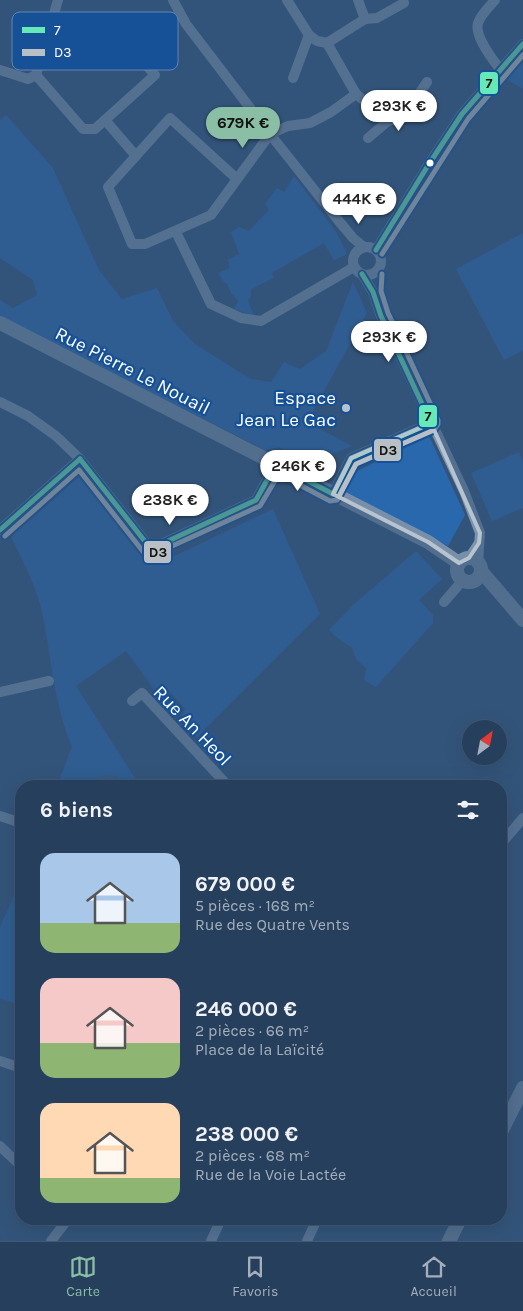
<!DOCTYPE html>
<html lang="fr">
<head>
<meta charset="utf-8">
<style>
	:root { --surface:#263f5c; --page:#2e4662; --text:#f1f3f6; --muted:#a4afbb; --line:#425872; --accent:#8abfa5 }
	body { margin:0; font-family:Karla,sans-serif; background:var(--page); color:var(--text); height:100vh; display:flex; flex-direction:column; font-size:19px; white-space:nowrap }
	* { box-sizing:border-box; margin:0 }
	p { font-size:16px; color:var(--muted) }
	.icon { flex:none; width:28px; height:28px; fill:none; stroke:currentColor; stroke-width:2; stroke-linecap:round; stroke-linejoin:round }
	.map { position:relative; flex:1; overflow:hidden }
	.sheet { position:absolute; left:15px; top:780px; width:492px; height:445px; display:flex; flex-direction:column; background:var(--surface); border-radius:20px; box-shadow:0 5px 20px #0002,0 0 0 1px var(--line) }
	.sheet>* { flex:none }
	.needle { width:32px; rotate:32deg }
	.controls { position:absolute; left:462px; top:720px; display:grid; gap:10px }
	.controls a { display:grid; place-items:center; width:45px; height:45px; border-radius:50%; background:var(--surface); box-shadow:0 5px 20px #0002,0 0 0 1px var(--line); font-size:25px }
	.price { position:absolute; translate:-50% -42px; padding:0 11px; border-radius:18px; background:#fff; color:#222; font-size:16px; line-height:32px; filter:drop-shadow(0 1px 2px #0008) }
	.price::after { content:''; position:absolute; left:50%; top:30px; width:15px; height:11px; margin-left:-8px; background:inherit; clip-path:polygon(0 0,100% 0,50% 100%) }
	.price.current { background:var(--accent); color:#111 }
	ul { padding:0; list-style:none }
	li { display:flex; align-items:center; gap:15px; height:125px; padding:0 25px }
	li span { display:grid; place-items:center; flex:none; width:140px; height:100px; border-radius:15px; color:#555 }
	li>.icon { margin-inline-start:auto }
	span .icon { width:60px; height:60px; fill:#fffc; stroke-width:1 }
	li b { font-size:21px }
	h2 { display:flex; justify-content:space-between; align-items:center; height:60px; padding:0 25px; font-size:21px }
	.tab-bar { display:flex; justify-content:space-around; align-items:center; height:70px; border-top:1px solid var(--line); background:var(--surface); font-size:14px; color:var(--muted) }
	.tab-bar a { display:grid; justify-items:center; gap:2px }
	.tab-bar .current { color:var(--accent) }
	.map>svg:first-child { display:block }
	.green { fill:#2a68ae }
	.water { fill:#366092 }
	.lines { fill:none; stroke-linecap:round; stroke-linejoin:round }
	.street { stroke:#7d93ad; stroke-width:10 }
	.secondary { stroke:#788fa9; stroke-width:14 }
	.bus-1-casing { stroke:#165197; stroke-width:9 }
	.bus-2-casing { stroke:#165197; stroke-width:9 }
	.bus-1 { stroke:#66e9b8; stroke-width:5 }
	.bus-2 { stroke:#b9c0c5; stroke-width:5 }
	.marked { fill:none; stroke:#b8c3d0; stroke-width:4; stroke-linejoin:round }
	.bus-dot { fill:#fff; stroke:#165197; stroke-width:2 }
	.poi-dot { fill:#b8c3d0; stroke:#165197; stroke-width:2 }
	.labels { text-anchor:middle; stroke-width:4.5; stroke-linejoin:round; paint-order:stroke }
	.street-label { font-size:19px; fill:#fff; stroke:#165197 }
	.poi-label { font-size:19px; fill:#fff; stroke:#165197; text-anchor:end }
	.key { fill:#165197; stroke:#5c85b6; stroke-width:1 }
	.key-label { font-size:14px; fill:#fff }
	.line-badge { stroke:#165197; stroke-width:2 }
	.pale-badge-label { font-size:14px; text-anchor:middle; font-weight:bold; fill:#111 }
</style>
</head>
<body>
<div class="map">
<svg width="523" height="1241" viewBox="0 0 523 1241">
	<rect width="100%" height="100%" fill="#33547a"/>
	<g class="green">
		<path d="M523 58V89L506 79Z"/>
		<path d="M6 115 53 168 99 270 122 299 157 288 173 321 195 344 251 379 271 382 284 362 300 369 326 351 353 282 367 313 307 422 352 446 309 463 279 447 265 450 0 317V300L13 308 37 295 33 280 0 258V120Z"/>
		<path d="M294 176 337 233 347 254 334 260 324 243 272 273 274 278 251 289V296L248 300 254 316 234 309 238 301 231 293 227 284 224 282 218 273 230 268 228 260 239 254 231 232 239 227 249 231 269 210 265 204 277 188 284 192Z"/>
		<path d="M523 233V350L504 360 456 269Z"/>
		<path d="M429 436 465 515 448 546 340 489 343 478Z"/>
		<path d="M519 452 523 461V508L492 521 471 473Z"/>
		<path d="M80 476 143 558 168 559 273 509 320 614 197 737 180 719 185 709 164 685 156 692 126 651 76 686 140 786H57L72 747C53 701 52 659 42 612 36 586 23 561 11 537Z"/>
		<path d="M416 551 442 579 419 600 433 615V623L376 687 364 680 366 668 357 660 352 648 335 636 329 630 354 604Z"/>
		<path d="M21 879V1006L0 998V927Z"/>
	</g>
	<path class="water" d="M106 775 117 776 127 786H90L97 777Z"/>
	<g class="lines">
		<g class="street">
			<path d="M173 0 186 24 270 134 338 220 353 238 364 247"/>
			<path d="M358 0 365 19"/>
			<path d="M495 0C489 7 481 14 478 23 474 35 492 59 500 69"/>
			<path d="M327 43 365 19 377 18 404 3"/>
			<path d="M0 70 28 79 36 75 58 0"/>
			<path d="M36 75 83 129H95L105 120 136 156"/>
			<path d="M293 78 309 35"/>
			<path d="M356 94 388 121 403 118 427 82"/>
			<path d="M105 120 155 75 116 31"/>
			<path d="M368 138 388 121"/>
			<path d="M237 179 170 118 108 187 132 244H145L211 215 270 134 288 126 310 123 331 112 356 94 327 43 317 41 309 35 287 0"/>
			<path d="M176 232 211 304 241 318 261 321 354 267"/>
			<circle cx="367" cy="261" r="14"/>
			<path d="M376 250 427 167 462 114 523 44"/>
			<path d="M362 274 373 292 381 316 464 491 480 533 478 562"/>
			<path d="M0 402 28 416 56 436 80 459 151 549 256 500 276 464"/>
			<path d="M333 494 351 458 431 423"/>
			<path d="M0 530 80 459"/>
			<path d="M469 558 479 543"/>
			<path d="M444 602 463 580"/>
			<path d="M0 692 49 681"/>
			<path d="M132 701 142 693 228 786"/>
			<path d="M0 816 21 823"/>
			<path d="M501 844 523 818"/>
			<path d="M0 1061 21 1068"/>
			<path d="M0 1146 21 1166"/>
			<path d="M51 1241 68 1219"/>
			<path d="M211 1241 221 1219"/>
			<path d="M307 1241 317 1219"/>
		</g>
		<g class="secondary">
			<path d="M0 323 428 542 459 563"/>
			<circle cx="469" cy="570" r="12"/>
			<path d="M481 571 523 620"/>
			<path d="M501 1132 523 1088"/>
			<path d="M449 1241 460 1219"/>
		</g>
		<defs>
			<g id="bus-1">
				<path d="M376 250 427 167 462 114 523 44"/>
				<path d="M362 274 373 292 381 316 431 423"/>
				<path d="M80 459 151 549 256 500 276 464"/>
				<path d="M276 464 333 494"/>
				<path d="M333 494 351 458 431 423"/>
				<path d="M0 530 80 459"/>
			</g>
			<g id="bus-2">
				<path d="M382 254 468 119 523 55"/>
				<path d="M5 536 79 470 145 554 150 556 260 506 279 474 330 501 337 500 356 464 434 430 438 424V420L388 313 381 291 382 274"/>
			</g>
		</defs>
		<use href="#bus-1" class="bus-1-casing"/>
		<use href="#bus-2" class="bus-2-casing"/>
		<use href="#bus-1" class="bus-1"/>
		<use href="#bus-2" class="bus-2"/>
	</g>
	<path d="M0 0H523V1241H0ZM431 423 480 533 479 543 469 558 459 563 428 542 333 494 351 458Z" fill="#33547a" fill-opacity=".55" fill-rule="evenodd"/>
	<path class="marked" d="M431 423 480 533 479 543 469 558 459 563 428 542 333 494 351 458Z"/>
	<circle class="bus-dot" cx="430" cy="163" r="4.5"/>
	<circle class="poi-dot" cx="346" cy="408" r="5"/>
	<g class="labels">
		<g class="street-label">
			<text transform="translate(133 370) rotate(27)" y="7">Rue Pierre Le Nouail</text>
			<text transform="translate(193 725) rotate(46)" y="7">Rue An Heol</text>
		</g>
		<g class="poi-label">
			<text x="336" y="404">Espace<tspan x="336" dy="22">Jean Le Gac</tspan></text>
		</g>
	</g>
	<rect x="12" y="12" width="166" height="58" rx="8" class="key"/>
	<rect x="22" y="27" width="23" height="6" fill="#66e9b8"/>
	<rect x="22" y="49" width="23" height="7" fill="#b9c0c5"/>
	<g class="key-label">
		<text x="54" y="35">7</text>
		<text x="54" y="57">D3</text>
	</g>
	<g class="line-badge">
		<rect x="479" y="71" width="20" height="24" rx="5" fill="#66e9b8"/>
		<rect x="418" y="404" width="20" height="24" rx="5" fill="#66e9b8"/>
		<rect x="373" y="438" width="29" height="24" rx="5" fill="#b9c0c5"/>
		<rect x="143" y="540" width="29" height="24" rx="5" fill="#b9c0c5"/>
	</g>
	<g class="pale-badge-label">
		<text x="489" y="88">7</text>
		<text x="428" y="421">7</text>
		<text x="388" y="455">D3</text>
		<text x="158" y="557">D3</text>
	</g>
</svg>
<div class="controls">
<a><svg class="needle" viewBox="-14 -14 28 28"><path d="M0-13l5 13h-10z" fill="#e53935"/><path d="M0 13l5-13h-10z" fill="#a4afbb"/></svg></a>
</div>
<b class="price" style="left:399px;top:132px">293K €</b>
<b class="price current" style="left:243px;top:149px">679K €</b>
<b class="price" style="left:359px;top:225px">444K €</b>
<b class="price" style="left:389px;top:363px">293K €</b>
<b class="price" style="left:298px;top:492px">246K €</b>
<b class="price" style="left:170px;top:526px">238K €</b>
<section class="sheet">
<h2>6 biens<svg class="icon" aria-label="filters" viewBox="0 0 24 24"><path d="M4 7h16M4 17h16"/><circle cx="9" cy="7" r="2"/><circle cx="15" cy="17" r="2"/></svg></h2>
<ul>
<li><span style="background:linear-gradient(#a9c7e8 70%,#8fb573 0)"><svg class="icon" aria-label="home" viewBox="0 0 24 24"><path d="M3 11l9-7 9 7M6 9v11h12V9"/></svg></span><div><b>679 000 €</b><p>5 pièces · 168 m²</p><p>Rue des Quatre Vents</p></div></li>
<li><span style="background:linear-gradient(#f6c9c9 65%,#8fb573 0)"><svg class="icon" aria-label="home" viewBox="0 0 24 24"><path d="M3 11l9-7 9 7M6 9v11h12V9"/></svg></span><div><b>246 000 €</b><p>2 pièces · 66 m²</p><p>Place de la Laïcité</p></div></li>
<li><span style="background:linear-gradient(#ffd9b3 75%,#8fb573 0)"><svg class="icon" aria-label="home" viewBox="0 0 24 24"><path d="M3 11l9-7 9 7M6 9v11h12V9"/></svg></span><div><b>238 000 €</b><p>2 pièces · 68 m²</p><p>Rue de la Voie Lactée</p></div></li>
</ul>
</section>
</div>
<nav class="tab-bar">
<a class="current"><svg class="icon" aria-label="map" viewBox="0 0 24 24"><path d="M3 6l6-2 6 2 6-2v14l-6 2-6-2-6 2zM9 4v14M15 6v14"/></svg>Carte</a>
<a><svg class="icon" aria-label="saved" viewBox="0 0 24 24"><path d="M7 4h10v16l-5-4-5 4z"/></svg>Favoris</a>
<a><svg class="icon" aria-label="home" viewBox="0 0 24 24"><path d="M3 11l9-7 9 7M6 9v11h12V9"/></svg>Accueil</a>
</nav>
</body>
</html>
